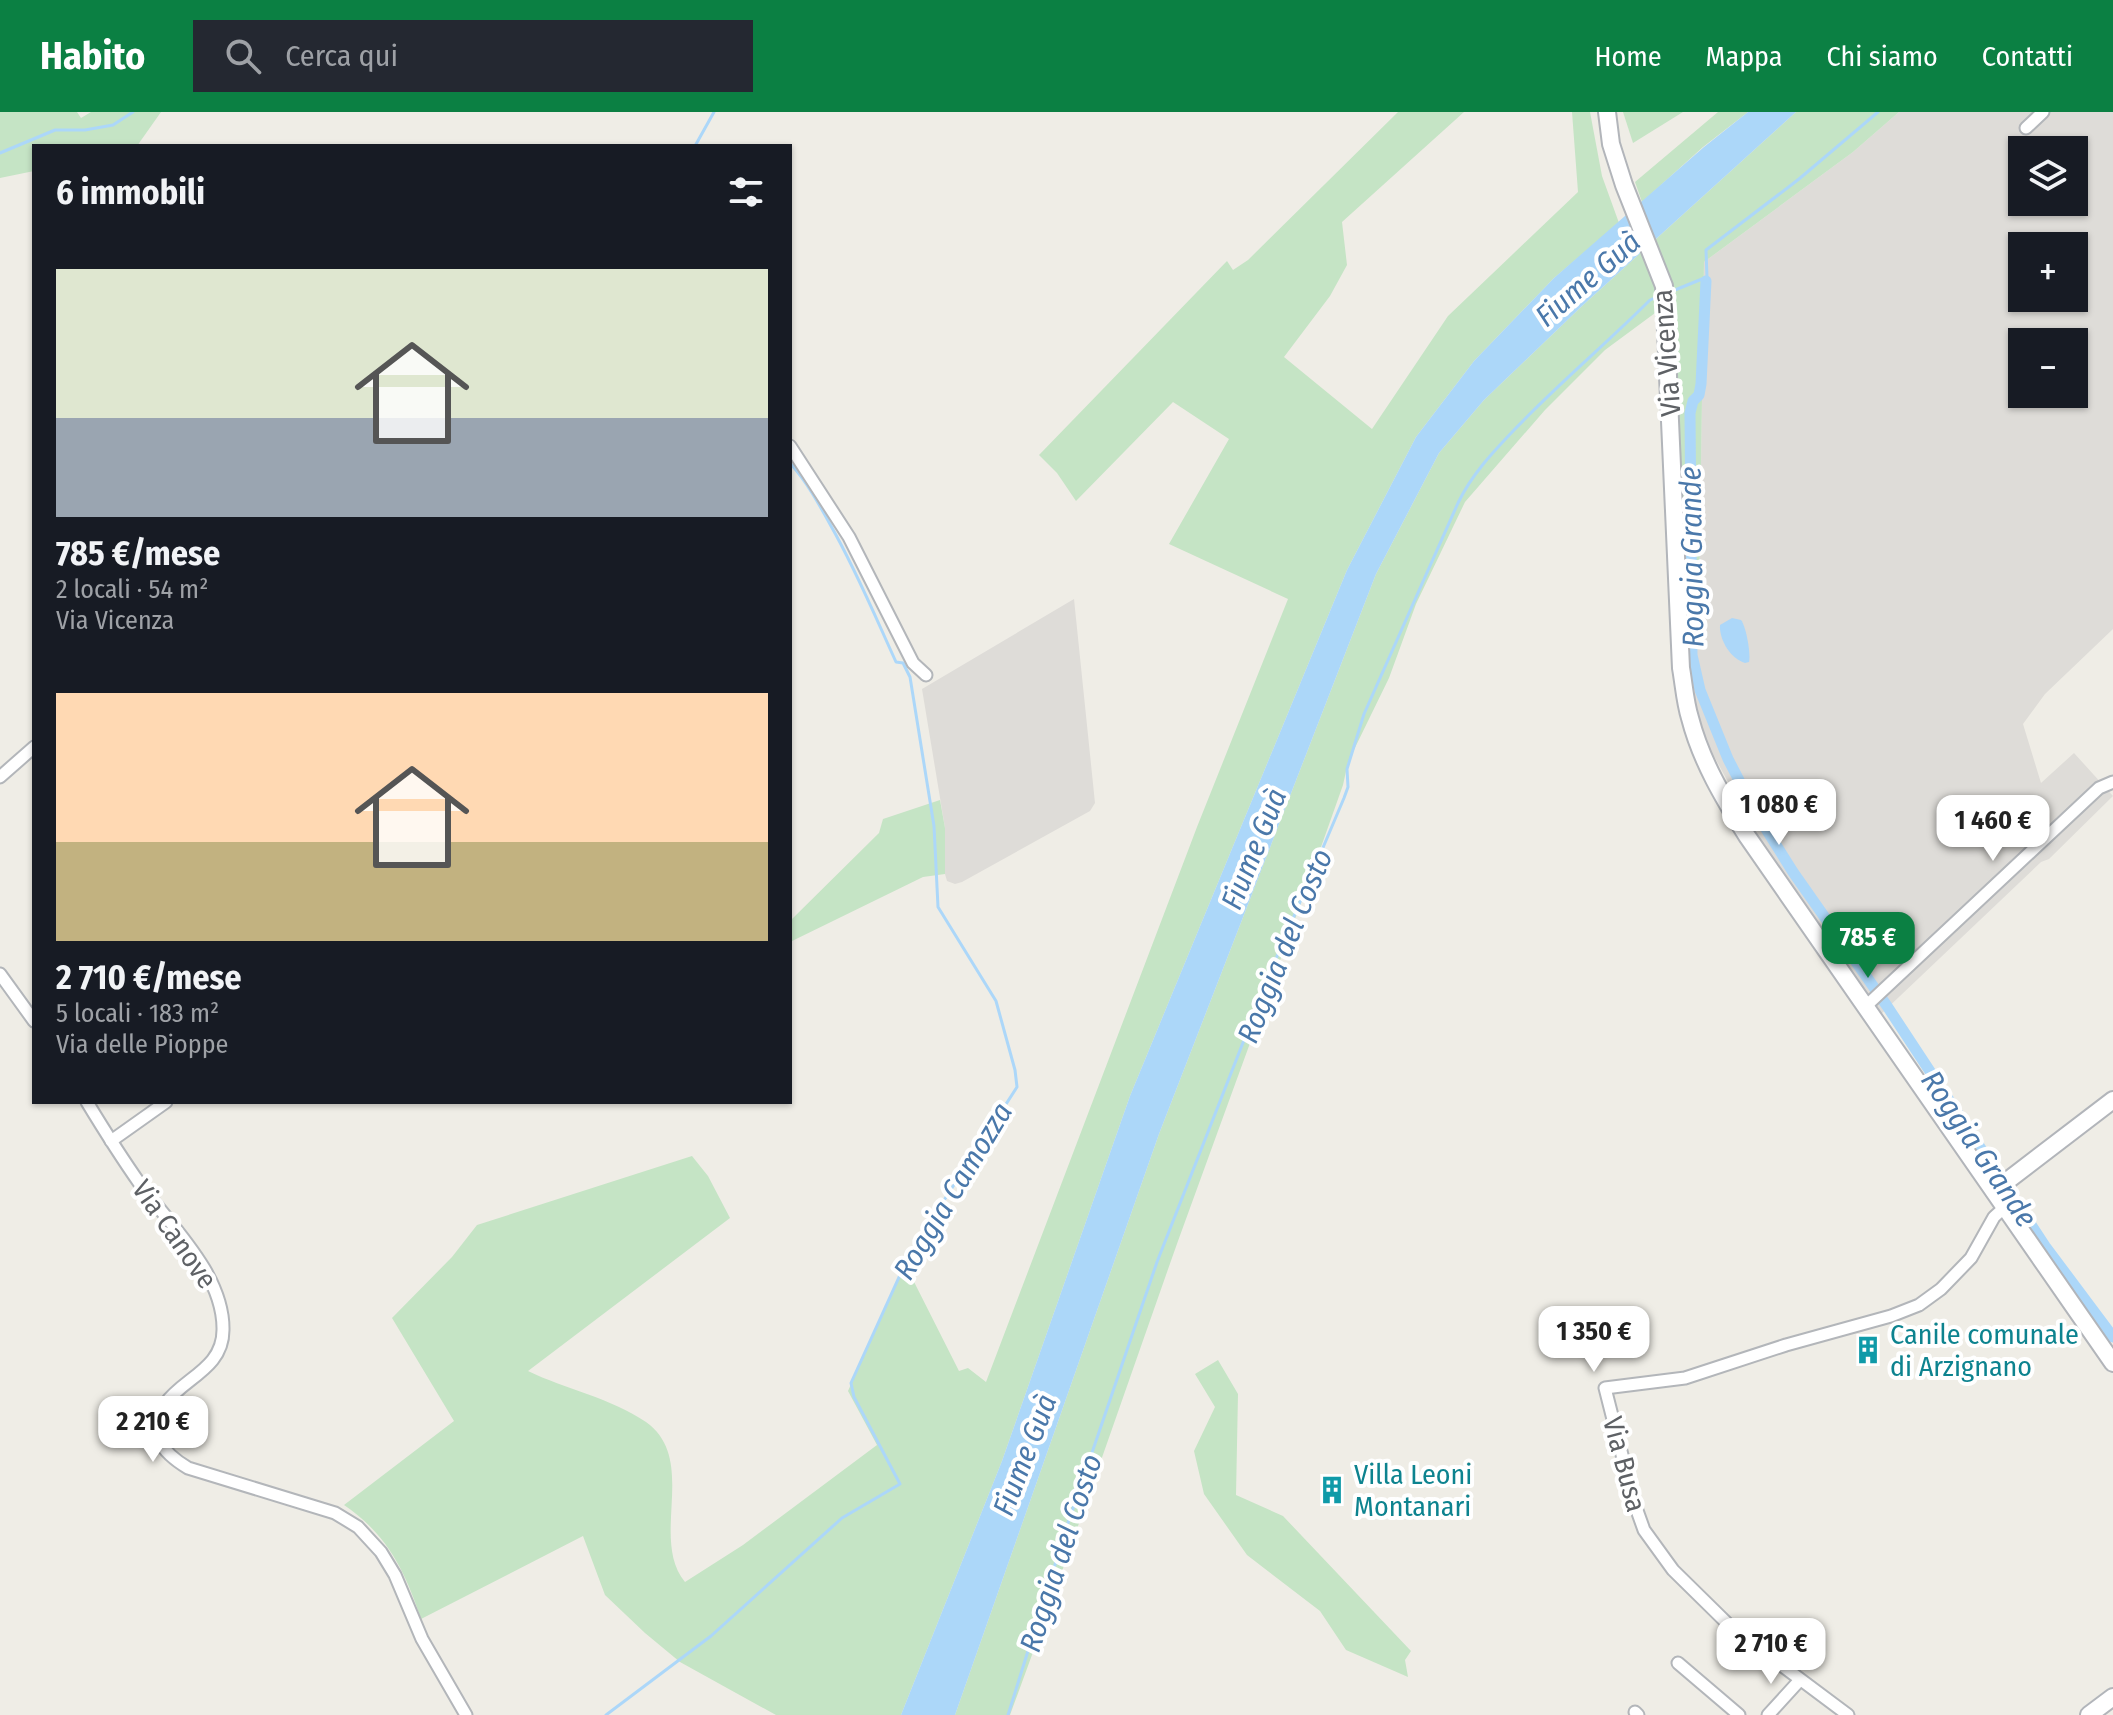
<!DOCTYPE html>
<html lang="it">
<head>
<meta charset="utf-8">
<style>
	:root { --surface:#171b24; --page:#242831; --text:#f1f3f6; --muted:#9ea1a6; --accent:#0b8043 }
	body { margin:0; font-family:"Fira Sans Condensed",sans-serif; background:var(--page); color:var(--text); height:100vh; display:flex; flex-direction:column; font-size:30px; white-space:nowrap }
	* { box-sizing:border-box; margin:0 }
	p { font-size:26px; color:var(--muted) }
	.icon { flex:none; width:44px; height:44px; fill:none; stroke:currentColor; stroke-width:2; stroke-linecap:round; stroke-linejoin:round }
	.map { position:relative; flex:1; overflow:hidden }
	.sheet { position:absolute; left:32px; top:32px; width:760px; height:960px; display:flex; flex-direction:column; background:var(--surface); border-radius:0px; box-shadow:0 2px 6px #0004 }
	.sheet>* { flex:none }
	.controls { position:absolute; left:2008px; top:24px; display:grid; gap:16px }
	.controls a { display:grid; place-items:center; width:80px; height:80px; border-radius:0px; background:var(--surface); box-shadow:0 2px 6px #0004; font-size:40px }
	.price { position:absolute; translate:-50% -68px; padding:0 18px; border-radius:16px; background:#fff; color:#222; font-size:26px; line-height:52px; filter:drop-shadow(0 2px 4px #0008) }
	.price::after { content:''; position:absolute; left:50%; top:48px; width:24px; height:18px; margin-left:-12px; background:inherit; clip-path:polygon(0 0,100% 0,50% 100%) }
	.price.on { background:var(--accent); color:#fff }
	ul { padding:0; list-style:none }
	li { display:grid; align-content:center; gap:16px; height:424px; padding:0 24px }
	li span { display:grid; place-items:center; height:248px; border-radius:0px; color:#555 }
	li>.icon { margin-inline-start:auto }
	span .icon { width:144px; height:144px; fill:#fffc; stroke-width:1 }
	li b { font-size:34px }
	h2 { display:flex; justify-content:space-between; align-items:center; height:96px; padding:0 24px; font-size:34px }
	header { display:flex; align-items:center; gap:48px; box-sizing:border-box; height:112px; padding:0 40px; background:var(--accent); color:#fff }
	header strong { font-size:38px }
	nav { display:flex; gap:44px; margin-inline-start:auto; font-size:28px }
	.search { width:560px; height:72px; background:var(--page); display:flex; align-items:center; gap:20px; box-sizing:border-box; padding:0 28px; border-radius:0px; color:var(--muted); font-size:30px }
	.map>svg:first-child { display:block }
	.industrial { fill:#dedcd8; fill-rule:evenodd }
	.green { fill:#c5e4c5 }
	.water { fill:#acd7f9 }
	.lines { fill:none; stroke-linecap:round; stroke-linejoin:round }
	.stream { stroke:#acd7f9; stroke-width:3 }
	.canal { stroke:#acd7f9; stroke-width:11 }
	.street-casing { stroke:#b3b6ba; stroke-width:15 }
	.secondary-casing { stroke:#b2b5ba; stroke-width:20 }
	.street { stroke:#fff; stroke-width:11 }
	.secondary { stroke:#fff; stroke-width:16 }
	.labels { text-anchor:middle; stroke-width:8; stroke-linejoin:round; paint-order:stroke }
	.street-label { font-size:28px; fill:#5e6165; stroke:#fff }
	.culture-label { font-size:28px; fill:#0d838f; stroke:#fff; text-anchor:start }
	.water-label { font-size:30px; font-style:italic; fill:#4a78aa; stroke:#fff }
</style>
</head>
<body>
<header>
<strong>Habito</strong>
<div class="search"><svg class="icon" aria-label="search" viewBox="0 0 24 24"><circle cx="10" cy="10" r="6"/><path d="M15 15l6 6"/></svg>Cerca qui</div>
<nav><a>Home</a><a>Mappa</a><a>Chi siamo</a><a>Contatti</a></nav>
</header>
<div class="map">
<svg width="2113" height="1603" viewBox="0 0 2113 1603">
	<rect width="100%" height="100%" fill="#efede6"/>
	<g class="industrial">
		<path d="M1899 0H2113V517L2045 582 2023 612 2041 671 2074 641 2113 684 2049 747 2041 750 1880 903 1750 711 1706 629 1694 587 1688 489 1699 491 1704 150 1853 40ZM2022 38H2074V90H2022ZM2022 134H2074V186H2022ZM2022 230H2074V282H2022Z"/>
		<path d="M1074 487 1095 691 1090 699 962 770 955 772 947 769 945 762V716L922 577Z"/>
	</g>
	<g class="green">
		<path d="M0 0H77L81 6 91 0H161L137 34H34V59L0 66Z"/>
		<path d="M1398 0H1464L1342 110 1347 153 1330 184 1284 245 1372 317 1448 204 1578 80 1572 0H1590L1602 64 1619 111 1554 166 1474 249 1416 325 1347 458 1130 984 1002 1349 901 1603H776L680 1550 645 1521 605 1483 583 1424 421 1507C405 1459 387 1422 344 1393L454 1309 392 1206 452 1145 477 1113 692 1044 708 1064 730 1106 528 1259C565 1277 611 1286 646 1310 699 1348 649 1426 685 1470L743 1433 877 1333 848 1279 905 1152 959 1259 968 1256 986 1270 1197 715 1288 487 1169 432 1229 327 1173 290 1076 389 1057 361 1039 343 1227 149 1233 158 1248 148Z"/>
		<path d="M1623 0H1683L1633 31Z"/>
		<path d="M1718 0H1748L1703 35 1642 90 1635 70Z"/>
		<path d="M1796 0H1899L1853 40 1704 150 1699 491 1688 489 1672 228 1678 224 1674 187 1605 238 1545 298 1465 390 1416 492 1389 566 1348 650 1343 673C1289 826 1233 977 1178 1129 1122 1287 1068 1446 1010 1603H955L1159 1022 1376 462 1439 341 1484 288 1582 194Z"/>
		<path d="M940 688 945 716V762L923 765 790 830V809L879 721 883 707Z"/>
		<path d="M1218 1248 1238 1282 1236 1383 1283 1404 1411 1539 1405 1548 1408 1565 1346 1538 1320 1499 1247 1443 1204 1382 1194 1339 1215 1295 1195 1262Z"/>
	</g>
	<g class="water">
		<path d="M1748 0H1796L1582 194 1484 288 1439 341 1376 462 1159 1022 955 1603H901L1002 1349 1130 984 1347 458 1416 325 1474 249 1554 166 1704 35Z"/>
		<path d="M1732 506 1741 508C1746 514 1751 542 1749 550L1745 551C1731 547 1719 528 1720 513Z"/>
	</g>
	<g class="lines">
		<g class="stream">
			<path d="M695 34 714 0"/>
			<path d="M0 41 55 18H85L113 13 133 0"/>
			<path d="M1670 180 1707 165 1706 138 1799 67 1878 0"/>
			<path d="M606 1603 711 1524 842 1406 900 1372 854 1285 851 1271 910 1141 1017 975 1015 958 996 889 938 795 934 714 910 565 903 551 896 550C875 504 856 458 831 414 819 392 807 370 790 351"/>
			<path d="M1008 1603 1068 1411 1157 1150 1275 849 1344 686 1348 675 1347 657 1364 602 1458 391C1472 362 1493 340 1515 317 1558 272 1606 232 1650 188L1659 184"/>
		</g>
		<path class="canal" d="M1706 169 1701 272 1699 283 1693 289 1690 301 1692 543 1700 578 1728 647 1756 701 1793 760 1887 894 2045 1134 2113 1225"/>
		<defs>
			<g id="street">
				<path d="M2026 16 2043 0"/>
				<path d="M790 334 849 425 913 551 926 563"/>
				<path d="M0 665 34 635"/>
				<path d="M0 862 34 909"/>
				<path d="M1865 895 2099 676 2113 670"/>
				<path d="M87 990C104 1018 121 1045 140 1072 171 1114 224 1163 223 1218 223 1257 183 1266 165 1292 145 1321 163 1341 188 1356L335 1401 358 1415 381 1440 395 1463 422 1527 466 1603"/>
				<path d="M111 1029 166 990"/>
				<path d="M1678 1551 1739 1603"/>
				<path d="M1635 1600 1638 1603"/>
				<path d="M1768 1603 1799 1569"/>
				<path d="M1848 1603 1733 1517 1673 1458 1644 1418 1634 1390 1605 1276 1685 1266 1786 1233 1891 1204 1919 1193 1941 1177 1971 1146 1994 1105 2005 1095"/>
			</g>
			<g id="secondary">
				<path d="M1607 0 1611 32 1624 73 1664 174 1681 556C1684 573 1685 590 1690 606 1701 649 1724 687 1747 724L2113 1251"/>
				<path d="M1994 1079 2113 988"/>
				<path d="M2089 1603 2113 1585"/>
			</g>
		</defs>
		<use href="#street" class="street-casing"/>
		<use href="#secondary" class="secondary-casing"/>
		<use href="#street" class="street"/>
		<use href="#secondary" class="secondary"/>
	</g>
	<defs>
		<symbol id="building-bare" viewBox="-9 -9 18 18"><path d="M-4-6H4V6H1V3H-1V6H-4ZM-2.5-4.3h1.7v1.8h-1.7ZM.8-4.3h1.7v1.8H.8ZM-2.5-1h1.7V.8h-1.7ZM.8-1h1.7V.8H.8Z" fill="#0f9aa8" stroke="#fff" stroke-width="2.5" paint-order="stroke"/></symbol>
	</defs>
	<g fill-rule="evenodd">
		<use href="#building-bare" x="1848" y="1218" width="40" height="40"/>
		<use href="#building-bare" x="1312" y="1358" width="40" height="40"/>
	</g>
	<g class="labels">
		<g class="street-label">
			<text transform="translate(1666 241) rotate(-94)" y="10">Via Vicenza</text>
			<text transform="translate(175 1122) rotate(55)" y="10">Via Canove</text>
			<text transform="translate(1625 1352) rotate(75)" y="10">Via Busa</text>
		</g>
		<g class="culture-label">
			<text x="1890" y="1232">Canile comunale<tspan x="1890" dy="32">di Arzignano</tspan></text>
			<text x="1354" y="1372">Villa Leoni<tspan x="1354" dy="32">Montanari</tspan></text>
		</g>
		<g class="water-label">
			<text transform="translate(1588 167) rotate(-41)" y="10">Fiume Guà</text>
			<text transform="translate(1692 445) rotate(-91)" y="10">Roggia Grande</text>
			<text transform="translate(1254 737) rotate(-68)" y="10">Fiume Guà</text>
			<text transform="translate(1285 834) rotate(-68)" y="10">Roggia del Costo</text>
			<text transform="translate(1979 1037) rotate(56)" y="10">Roggia Grande</text>
			<text transform="translate(953 1079) rotate(-59)" y="10">Roggia Camozza</text>
			<text transform="translate(1025 1343) rotate(-69)" y="10">Fiume Guà</text>
			<text transform="translate(1061 1441) rotate(-72)" y="10">Roggia del Costo</text>
		</g>
	</g>
</svg>
<div class="controls">
<a><svg class="icon" aria-label="layers" viewBox="0 0 24 24"><path d="M12 4l9 5-9 5-9-5zM3 14l9 5 9-5"/></svg></a>
<a>+</a>
<a>−</a>
</div>
<b class="price" style="left:1779px;top:735px">1 080 €</b>
<b class="price" style="left:1993px;top:751px">1 460 €</b>
<b class="price on" style="left:1868px;top:868px">785 €</b>
<b class="price" style="left:1594px;top:1262px">1 350 €</b>
<b class="price" style="left:153px;top:1352px">2 210 €</b>
<b class="price" style="left:1771px;top:1574px">2 710 €</b>
<section class="sheet">
<h2>6 immobili<svg class="icon" aria-label="filters" viewBox="0 0 24 24"><path d="M4 7h16M4 17h16"/><circle cx="9" cy="7" r="2"/><circle cx="15" cy="17" r="2"/></svg></h2>
<ul>
<li><span style="background:linear-gradient(#dfe7d0 60%,#9aa5b1 0)"><svg class="icon" aria-label="home" viewBox="0 0 24 24"><path d="M3 11l9-7 9 7M6 9v11h12V9"/></svg></span><div><b>785 €/mese</b><p>2 locali · 54 m²</p><p>Via Vicenza</p></div></li>
<li><span style="background:linear-gradient(#ffd9b3 60%,#c2b280 0)"><svg class="icon" aria-label="home" viewBox="0 0 24 24"><path d="M3 11l9-7 9 7M6 9v11h12V9"/></svg></span><div><b>2 710 €/mese</b><p>5 locali · 183 m²</p><p>Via delle Pioppe</p></div></li>
</ul>
</section>
</div>
</body>
</html>
